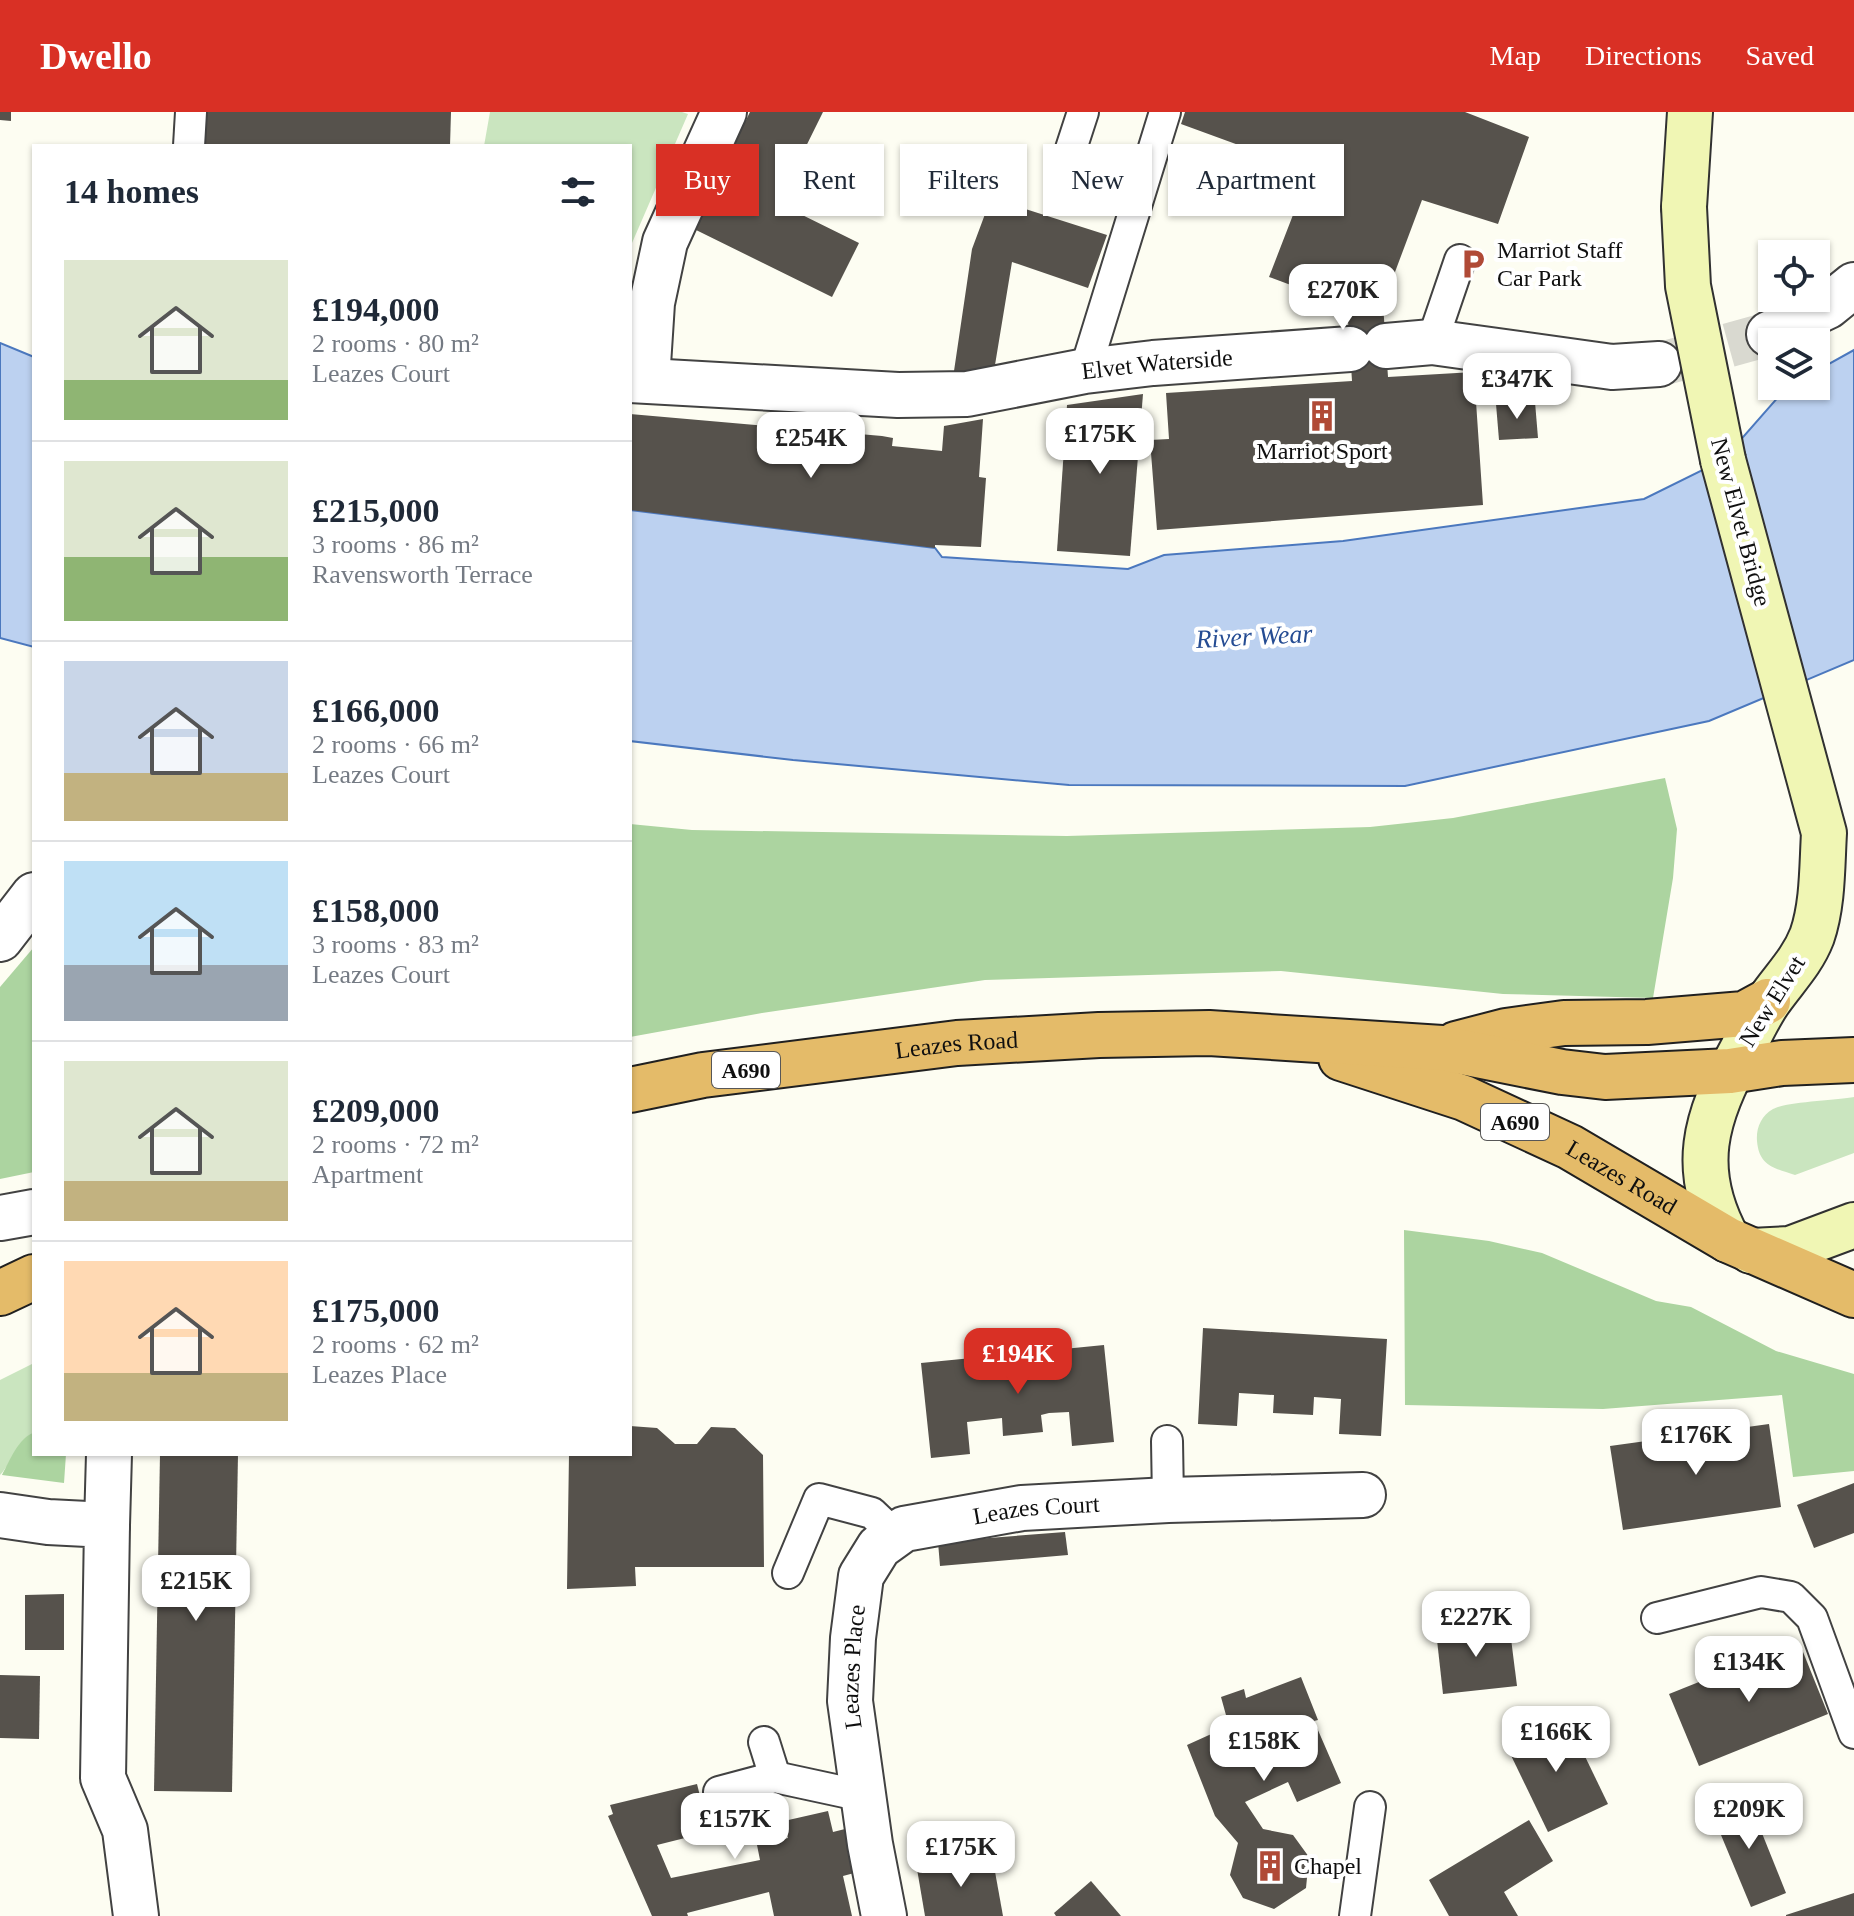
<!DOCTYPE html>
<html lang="en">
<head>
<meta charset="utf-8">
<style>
	:root { --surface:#fff; --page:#f2f2f3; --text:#1f2937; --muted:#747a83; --line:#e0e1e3; --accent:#d93025 }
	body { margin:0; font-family:"Times New Roman",serif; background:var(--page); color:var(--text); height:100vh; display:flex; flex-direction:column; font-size:30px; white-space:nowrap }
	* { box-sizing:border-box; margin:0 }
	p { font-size:26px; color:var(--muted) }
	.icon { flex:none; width:44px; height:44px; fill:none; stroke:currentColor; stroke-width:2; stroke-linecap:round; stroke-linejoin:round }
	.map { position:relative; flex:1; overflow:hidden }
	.details { position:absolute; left:32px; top:32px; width:600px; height:1312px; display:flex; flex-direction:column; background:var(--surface); border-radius:0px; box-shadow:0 2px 6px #0004 }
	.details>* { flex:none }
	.top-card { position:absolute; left:656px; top:32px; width:760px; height:72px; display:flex; gap:16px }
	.fabs { position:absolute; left:1758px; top:128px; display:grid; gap:16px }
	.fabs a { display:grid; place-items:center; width:72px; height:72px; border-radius:0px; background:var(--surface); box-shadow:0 2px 6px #0004; font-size:40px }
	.price { position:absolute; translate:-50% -68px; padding:0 18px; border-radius:16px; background:#fff; color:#222; font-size:26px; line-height:52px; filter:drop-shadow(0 2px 4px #0008) }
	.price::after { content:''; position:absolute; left:50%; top:48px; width:24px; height:18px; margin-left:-12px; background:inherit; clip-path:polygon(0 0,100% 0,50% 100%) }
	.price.current { background:var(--accent); color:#fff }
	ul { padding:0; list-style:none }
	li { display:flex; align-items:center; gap:24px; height:200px; padding:0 32px }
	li+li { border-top:2px solid var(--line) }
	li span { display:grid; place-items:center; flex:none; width:224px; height:160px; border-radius:0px; color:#555 }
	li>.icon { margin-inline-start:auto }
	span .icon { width:96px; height:96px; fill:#fffc; stroke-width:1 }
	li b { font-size:34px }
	h2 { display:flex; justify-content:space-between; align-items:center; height:96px; padding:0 32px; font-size:34px }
	.pill { padding:0 28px; border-radius:0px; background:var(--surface); box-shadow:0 2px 6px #0004; font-size:28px; line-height:72px }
	.pill.current { background:var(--accent); color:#fff }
	header { display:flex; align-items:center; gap:48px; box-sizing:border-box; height:112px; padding:0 40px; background:var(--accent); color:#fff }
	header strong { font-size:38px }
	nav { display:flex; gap:44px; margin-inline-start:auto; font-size:28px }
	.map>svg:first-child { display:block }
	.green { fill:#cae5bf }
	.forest { fill:#acd4a0 }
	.water { fill:#bcd1f0; stroke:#4b78be; stroke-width:2 }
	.building { fill:#56524c }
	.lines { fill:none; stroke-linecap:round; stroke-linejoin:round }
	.street-tunnel { stroke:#d9d9d0; stroke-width:44; stroke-dasharray:44 22; stroke-linecap:butt }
	.lane-casing { stroke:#424242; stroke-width:34 }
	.street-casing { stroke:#424242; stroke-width:48 }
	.secondary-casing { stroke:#313131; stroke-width:48 }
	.highway-casing { stroke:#202020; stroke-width:48 }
	.lane { stroke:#fff; stroke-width:30 }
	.street { stroke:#fff; stroke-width:44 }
	.secondary { stroke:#f0f6b4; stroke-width:44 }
	.highway { stroke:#e4bb69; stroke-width:44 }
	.secondary-bridge-casing { stroke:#313131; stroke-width:48; stroke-linecap:butt }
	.secondary-bridge { stroke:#f0f6b4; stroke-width:44 }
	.labels { text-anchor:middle; stroke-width:8; stroke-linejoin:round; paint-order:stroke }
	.shield { fill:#fff; stroke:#575757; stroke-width:2 }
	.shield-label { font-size:22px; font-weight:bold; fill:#0f0f0f }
	.poi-label { font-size:24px; fill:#0f0f0f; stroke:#fff; text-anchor:start }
	.street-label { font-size:24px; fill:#0f0f0f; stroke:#fff }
	.water-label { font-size:26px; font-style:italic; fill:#254c93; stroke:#fff }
</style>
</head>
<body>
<header>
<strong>Dwello</strong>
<nav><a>Map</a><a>Directions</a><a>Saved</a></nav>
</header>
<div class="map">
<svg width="1854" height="1804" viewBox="0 0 1854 1804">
	<rect width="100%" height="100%" fill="#fdfdf2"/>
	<g class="green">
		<path d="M490 0H682L688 2 632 131 630 143V34H484Z"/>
		<path d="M1854 985V1041L1795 1063C1774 1056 1759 1054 1757 1029 1756 1016 1761 1004 1773 997 1785 990 1837 988 1854 985Z"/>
		<path d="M34 1251V1320C16 1329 12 1351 0 1363V1268Z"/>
	</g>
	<g class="forest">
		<path d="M1665 666 1677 717 1673 766 1653 886 1503 882 1281 859 985 868 762 901 630 925V712L692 718 1067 724 1370 715 1453 706Z"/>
		<path d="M34 835V1060L0 1067V875Z"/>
		<path d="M1404 1118 1489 1129 1542 1141 1656 1189 1691 1195 1776 1239 1854 1262V1359L1793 1365 1782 1283 1603 1297 1405 1293Z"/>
		<path d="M34 1320V1342H66L64 1371 2 1363C10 1348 18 1327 34 1320Z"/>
	</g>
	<g class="water">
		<path d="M0 231 34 245V535L0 526Z"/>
		<path d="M1854 238V548L1709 609 1405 674 1069 673 793 648 630 629V398L935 436 942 445 1128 457 1164 443 1343 429 1644 387 1723 348 1788 274H1816V259Z"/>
	</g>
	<g class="building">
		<path d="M0 0H11V9L0 8Z"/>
		<path d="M204 0H451L450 34H203Z"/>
		<path d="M750 0H823L778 91 859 131 832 185 692 116Z"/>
		<path d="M1185 0H1465L1529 25 1498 112 1422 88 1383 192 1388 265 1474 260 1483 393 1157 418 1150 328 1169 327 1166 281 1352 269 1347 194 1269 165 1310 59 1181 12Z"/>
		<path d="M991 86 1107 123 1088 176 1012 150 994 259H954L972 137Z"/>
		<path d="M1143 282 1130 444 1057 439 1067 293Z"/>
		<path d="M1535 290 1538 326 1499 328 1496 292Z"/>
		<path d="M630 302 882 324 893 326 892 334 942 339 944 314 983 307 979 365 986 366 981 435 935 433V436L630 398Z"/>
		<path d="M1203 1216 1387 1227 1381 1324 1339 1322 1341 1287 1314 1285 1313 1303 1273 1301 1274 1283 1239 1281 1237 1314 1198 1312Z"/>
		<path d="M1104 1233 1114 1330 1072 1334 1069 1300 1049 1301 1041 1303 1043 1320 1003 1324 1002 1306 967 1310 970 1342 931 1346 921 1251Z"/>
		<path d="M1769 1312 1781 1395 1623 1418 1610 1334Z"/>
		<path d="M630 1314 657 1316 675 1332H697L711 1315 735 1316 763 1343 764 1455H635L636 1474 567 1477 569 1342H630Z"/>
		<path d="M160 1342H238L232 1680 154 1679Z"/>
		<path d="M1854 1371V1421L1814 1436 1797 1393Z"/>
		<path d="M1065 1420 1068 1443 940 1454 938 1430Z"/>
		<path d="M64 1482V1538H25V1483Z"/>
		<path d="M1509 1511 1517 1574 1443 1582 1436 1519Z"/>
		<path d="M1799 1530 1828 1602 1699 1654 1669 1582Z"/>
		<path d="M0 1563 40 1564 39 1627 0 1626Z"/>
		<path d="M1301 1565 1318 1608 1314 1609 1341 1671 1297 1690 1288 1670 1245 1690 1263 1717 1293 1723 1309 1745 1306 1776 1274 1797 1243 1786 1230 1763 1238 1731 1215 1704 1187 1633 1229 1614 1221 1585 1244 1577 1246 1586Z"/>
		<path d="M1565 1603 1608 1692 1548 1720 1505 1631Z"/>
		<path d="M697 1672 709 1720 657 1733 671 1766 760 1748 757 1733 788 1726 784 1709 828 1699 833 1720 849 1716 858 1760 843 1764 852 1804H774L769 1780 687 1801 688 1804H652L608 1704 613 1702 610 1693Z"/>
		<path d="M1747 1684 1786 1781 1751 1795 1711 1699Z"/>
		<path d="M1529 1708 1553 1749 1504 1780 1518 1804H1449L1429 1768Z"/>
		<path d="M992 1743 1003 1804H925L917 1757Z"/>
		<path d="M1091 1769 1121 1804H1056L1054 1801Z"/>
		<path d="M1854 1781V1804H1786V1803Z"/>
	</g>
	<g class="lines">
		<path class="street-tunnel" d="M1665 251 1769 222"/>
		<defs>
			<g id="lane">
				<path d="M1083 0 1069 43 1144 66"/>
				<path d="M189 34 191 0"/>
				<path d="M1432 230 1460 148"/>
				<path d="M1085 259 1165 0"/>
				<path d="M1167 1329 1168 1388"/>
				<path d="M788 1461 819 1387 872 1401 895 1423"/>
				<path d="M1657 1506 1761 1480 1791 1485 1812 1506 1854 1621"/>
				<path d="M764 1630 775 1665"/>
				<path d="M719 1680 775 1665 863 1684"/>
				<path d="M1355 1804 1370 1695"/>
			</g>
			<g id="street">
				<path d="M1769 222 1828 194 1854 173"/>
				<path d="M1386 234 1432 230 1612 255 1659 252"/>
				<path id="s1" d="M630 268 898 283 967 282 1085 259 1153 251 1350 237"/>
				<path d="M647 268 652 191 665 130 724 0"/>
				<path d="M0 827 34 783"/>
				<path d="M0 1106 34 1100"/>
				<path d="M0 1403 48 1410 107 1413 103 1666 125 1718 136 1804"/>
				<path d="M107 1413 109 1342"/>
				<path id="s2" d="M884 1804 870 1732 850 1589 853 1526 861 1464 879 1435 904 1417 1022 1396 1168 1388 1363 1383"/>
			</g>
			<g id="secondary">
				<path d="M1684 95 1690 0"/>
				<path d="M1723 348 1824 721C1822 754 1823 792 1812 824 1802 850 1783 868 1768 890 1758 905 1750 922 1742 938 1705 1006 1689 1057 1728 1128"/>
				<path d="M1751 1139 1790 1137 1854 1113"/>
			</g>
			<g id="highway">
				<path d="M1456 932 1506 919 1564 911 1647 910 1744 902 1768 889"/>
				<path id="s3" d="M1341 946 1464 986 1570 1035 1728 1128 1854 1183"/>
				<path id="s4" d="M630 978 703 963 957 931 1099 923 1209 921 1442 936 1562 960 1605 965 1730 959 1782 951 1854 948"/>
				<path d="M0 1181 34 1165"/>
			</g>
		</defs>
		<use href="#lane" class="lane-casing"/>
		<use href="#street" class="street-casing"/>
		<use href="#secondary" class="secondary-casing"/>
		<use href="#highway" class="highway-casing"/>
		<use href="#lane" class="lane"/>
		<use href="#street" class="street"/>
		<use href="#secondary" class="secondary"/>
		<use href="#highway" class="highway"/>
		<defs>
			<path id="secondary-bridge" d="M1684 95 1688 174 1723 348"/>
		</defs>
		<use href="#secondary-bridge" class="secondary-bridge-casing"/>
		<use href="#secondary-bridge" class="secondary-bridge"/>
	</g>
	<defs>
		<symbol id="parking-bare" viewBox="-9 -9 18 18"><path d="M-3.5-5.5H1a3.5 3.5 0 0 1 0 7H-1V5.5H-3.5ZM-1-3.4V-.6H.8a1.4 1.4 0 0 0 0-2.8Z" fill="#b04a36" stroke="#fff" stroke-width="2.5" paint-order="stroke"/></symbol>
		<symbol id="building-bare" viewBox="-9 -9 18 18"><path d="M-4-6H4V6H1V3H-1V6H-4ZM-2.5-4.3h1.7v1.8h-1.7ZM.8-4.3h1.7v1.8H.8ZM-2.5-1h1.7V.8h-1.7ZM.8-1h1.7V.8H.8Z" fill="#b04a36" stroke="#fff" stroke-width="2.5" paint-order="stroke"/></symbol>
	</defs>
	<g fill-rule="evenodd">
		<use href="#parking-bare" x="1451" y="130" width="44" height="44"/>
		<use href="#building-bare" x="1300" y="282" width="44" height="44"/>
		<use href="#building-bare" x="1248" y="1732" width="44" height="44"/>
	</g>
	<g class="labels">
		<g class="shield">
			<rect x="712" y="940" width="68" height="36" rx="6"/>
			<rect x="1481" y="992" width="68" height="36" rx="6"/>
		</g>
		<g class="shield-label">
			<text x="746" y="966">A690</text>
			<text x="1515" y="1018">A690</text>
		</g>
		<g class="poi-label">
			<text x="1497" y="146">Marriot Staff<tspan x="1497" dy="28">Car Park</tspan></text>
			<text x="1322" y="347" text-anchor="middle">Marriot Sport</text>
			<text x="1294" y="1762">Chapel</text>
		</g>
		<g class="street-label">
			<text dy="8" stroke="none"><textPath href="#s1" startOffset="530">Elvet Waterside</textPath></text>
			<text transform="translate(1741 410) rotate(75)" y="8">New Elvet Bridge</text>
			<text transform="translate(1772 889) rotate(-58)" y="8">New Elvet</text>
			<text dy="8" stroke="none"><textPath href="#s4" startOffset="330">Leazes Road</textPath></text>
			<text dy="8" stroke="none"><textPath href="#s3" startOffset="306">Leazes Road</textPath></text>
			<text dy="8" stroke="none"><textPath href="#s2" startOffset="542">Leazes Court</textPath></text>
			<text dy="8" stroke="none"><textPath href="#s2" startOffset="252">Leazes Place</textPath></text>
		</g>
		<g class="water-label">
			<text transform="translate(1254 524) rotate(-3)" y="9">River Wear</text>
		</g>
	</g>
</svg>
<div class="fabs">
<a><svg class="icon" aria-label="locate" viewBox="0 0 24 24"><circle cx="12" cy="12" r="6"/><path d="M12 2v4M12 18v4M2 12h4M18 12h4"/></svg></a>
<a><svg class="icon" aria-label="layers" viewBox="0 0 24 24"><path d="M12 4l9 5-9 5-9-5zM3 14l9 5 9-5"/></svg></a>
</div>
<b class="price" style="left:1343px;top:220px">£270K</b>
<b class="price" style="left:1517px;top:309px">£347K</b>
<b class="price" style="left:1100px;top:364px">£175K</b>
<b class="price" style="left:811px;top:368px">£254K</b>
<b class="price current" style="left:1018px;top:1284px">£194K</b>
<b class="price" style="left:1696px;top:1365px">£176K</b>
<b class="price" style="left:196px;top:1511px">£215K</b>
<b class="price" style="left:1476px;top:1547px">£227K</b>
<b class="price" style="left:1749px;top:1592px">£134K</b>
<b class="price" style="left:1556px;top:1662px">£166K</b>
<b class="price" style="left:1264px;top:1671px">£158K</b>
<b class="price" style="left:1749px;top:1739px">£209K</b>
<b class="price" style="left:735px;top:1749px">£157K</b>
<b class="price" style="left:961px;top:1777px">£175K</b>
<div class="top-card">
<a class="pill current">Buy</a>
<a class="pill">Rent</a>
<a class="pill">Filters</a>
<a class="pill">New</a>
<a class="pill">Apartment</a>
</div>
<section class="details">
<h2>14 homes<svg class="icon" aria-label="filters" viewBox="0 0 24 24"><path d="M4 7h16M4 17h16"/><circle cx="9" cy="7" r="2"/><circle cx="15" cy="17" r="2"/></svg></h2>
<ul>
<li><span style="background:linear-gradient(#dfe7d0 75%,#8fb573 0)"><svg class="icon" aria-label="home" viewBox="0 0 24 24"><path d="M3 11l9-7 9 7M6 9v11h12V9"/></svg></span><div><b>£194,000</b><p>2 rooms · 80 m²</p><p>Leazes Court</p></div></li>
<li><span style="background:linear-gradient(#dfe7d0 60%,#8fb573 0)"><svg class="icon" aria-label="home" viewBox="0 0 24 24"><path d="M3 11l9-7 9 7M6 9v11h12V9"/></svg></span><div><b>£215,000</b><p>3 rooms · 86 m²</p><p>Ravensworth Terrace</p></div></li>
<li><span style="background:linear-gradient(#c9d6e8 70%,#c2b280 0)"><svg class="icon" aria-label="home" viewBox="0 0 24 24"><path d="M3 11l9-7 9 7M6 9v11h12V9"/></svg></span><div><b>£166,000</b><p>2 rooms · 66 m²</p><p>Leazes Court</p></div></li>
<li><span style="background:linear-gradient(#bfe0f5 65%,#9aa5b1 0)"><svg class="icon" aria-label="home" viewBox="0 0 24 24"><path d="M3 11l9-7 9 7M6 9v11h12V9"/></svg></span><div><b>£158,000</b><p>3 rooms · 83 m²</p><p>Leazes Court</p></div></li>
<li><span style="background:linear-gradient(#dfe7d0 75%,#c2b280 0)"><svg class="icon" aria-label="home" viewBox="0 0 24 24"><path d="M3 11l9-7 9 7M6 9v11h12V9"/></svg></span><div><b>£209,000</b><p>2 rooms · 72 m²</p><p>Apartment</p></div></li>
<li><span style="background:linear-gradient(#ffd9b3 70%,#c2b280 0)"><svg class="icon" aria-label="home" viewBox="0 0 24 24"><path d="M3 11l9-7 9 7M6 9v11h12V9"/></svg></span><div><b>£175,000</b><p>2 rooms · 62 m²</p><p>Leazes Place</p></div></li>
</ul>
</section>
</div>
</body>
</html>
